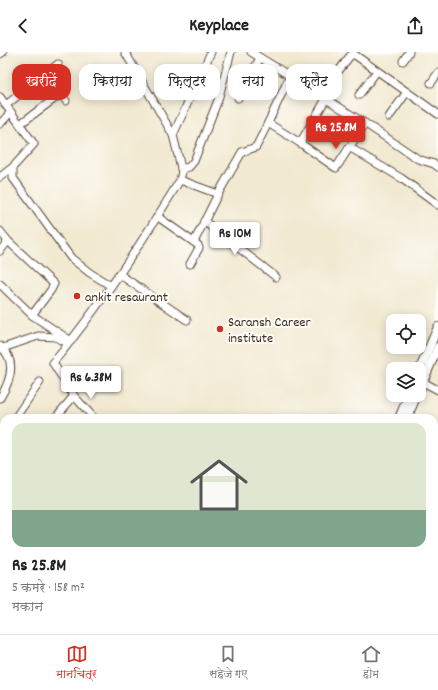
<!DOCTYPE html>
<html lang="hi">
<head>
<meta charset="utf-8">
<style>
	:root { --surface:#fff; --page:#f2f2f2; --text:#202124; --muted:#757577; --line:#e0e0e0; --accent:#d93025 }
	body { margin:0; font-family:Dekko,"Playpen Sans Deva",sans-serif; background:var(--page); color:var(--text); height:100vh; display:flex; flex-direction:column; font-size:15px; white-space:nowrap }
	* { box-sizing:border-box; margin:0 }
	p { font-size:13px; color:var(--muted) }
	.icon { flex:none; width:22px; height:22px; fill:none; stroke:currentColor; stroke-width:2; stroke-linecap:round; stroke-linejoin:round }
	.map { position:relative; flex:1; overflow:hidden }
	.drawer { position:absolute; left:0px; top:362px; width:438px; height:220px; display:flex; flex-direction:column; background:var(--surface); border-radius:12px 12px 0 0; box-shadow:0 2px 10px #0003 }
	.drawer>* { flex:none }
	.guide { position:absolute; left:12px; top:12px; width:414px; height:36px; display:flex; gap:8px }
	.controls { position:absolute; left:386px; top:262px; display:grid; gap:8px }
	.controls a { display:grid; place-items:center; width:40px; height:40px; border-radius:8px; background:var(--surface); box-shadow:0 2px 10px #0003; font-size:20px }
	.price { position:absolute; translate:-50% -34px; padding:0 9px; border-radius:4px; background:#fff; color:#222; font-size:13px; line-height:26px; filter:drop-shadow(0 1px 2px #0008) }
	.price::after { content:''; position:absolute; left:50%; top:24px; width:12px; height:9px; margin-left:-6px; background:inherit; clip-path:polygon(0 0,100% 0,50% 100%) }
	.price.selected { background:var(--accent); color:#fff }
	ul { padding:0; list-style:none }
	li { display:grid; align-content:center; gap:8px; height:212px; padding:0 12px }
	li+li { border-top:1px solid var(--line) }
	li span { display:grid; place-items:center; height:124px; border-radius:12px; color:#555 }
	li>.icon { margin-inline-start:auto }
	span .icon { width:72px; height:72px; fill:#fffc; stroke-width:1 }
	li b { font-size:17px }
	.pill { padding:0 14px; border-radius:12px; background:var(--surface); box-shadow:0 2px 10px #0003; font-size:14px; line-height:36px }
	.pill.selected { background:var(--accent); color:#fff }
	header { display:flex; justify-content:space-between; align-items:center; height:52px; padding:0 12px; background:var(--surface); font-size:18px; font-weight:800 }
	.tab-bar { display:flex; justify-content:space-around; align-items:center; height:56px; border-top:1px solid var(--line); background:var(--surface); font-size:11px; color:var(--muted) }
	.tab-bar a { display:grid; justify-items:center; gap:2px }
	.tab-bar .selected { color:var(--accent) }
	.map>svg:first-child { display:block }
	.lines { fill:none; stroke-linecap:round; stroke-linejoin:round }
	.minor-casing { stroke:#564739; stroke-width:9 }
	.major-casing { stroke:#564739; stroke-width:10 }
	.minor { stroke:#fff; stroke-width:7 }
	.major { stroke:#fff; stroke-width:8 }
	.poi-dot { fill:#c8321e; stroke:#fdfcf7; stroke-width:1.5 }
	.labels { text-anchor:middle; stroke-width:4; stroke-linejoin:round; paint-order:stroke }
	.poi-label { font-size:14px; fill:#3b2a1e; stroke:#fdfcf7; text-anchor:start }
</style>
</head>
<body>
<header><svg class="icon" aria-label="back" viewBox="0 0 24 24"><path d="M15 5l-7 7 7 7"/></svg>Keyplace<svg class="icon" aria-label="share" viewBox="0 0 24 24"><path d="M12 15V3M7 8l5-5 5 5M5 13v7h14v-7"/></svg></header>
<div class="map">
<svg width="438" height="582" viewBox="0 0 438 582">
	<rect width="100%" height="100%" fill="#fdfcf7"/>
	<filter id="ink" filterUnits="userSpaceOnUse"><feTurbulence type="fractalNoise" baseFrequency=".025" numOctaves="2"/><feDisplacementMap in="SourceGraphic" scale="8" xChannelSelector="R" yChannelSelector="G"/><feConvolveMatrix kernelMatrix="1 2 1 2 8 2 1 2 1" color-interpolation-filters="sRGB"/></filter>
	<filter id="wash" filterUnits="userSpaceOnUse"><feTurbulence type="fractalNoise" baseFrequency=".012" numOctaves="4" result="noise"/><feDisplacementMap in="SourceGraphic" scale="16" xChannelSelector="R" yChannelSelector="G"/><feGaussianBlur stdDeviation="0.9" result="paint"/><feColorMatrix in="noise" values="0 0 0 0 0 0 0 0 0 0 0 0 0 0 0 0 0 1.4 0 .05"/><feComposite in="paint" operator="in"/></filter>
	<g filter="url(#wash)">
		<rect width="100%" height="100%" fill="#f2e9d1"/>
	</g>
	<g filter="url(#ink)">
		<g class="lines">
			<defs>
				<g id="minor">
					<path d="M251 0 290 24"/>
					<path d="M0 2 3 0"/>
					<path d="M403 9 409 0"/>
					<path d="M46 20 66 49"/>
					<path d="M334 25 350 4 353 2 355 3 438 62"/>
					<path d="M431 31 438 21"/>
					<path d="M359 43 377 19"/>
					<path d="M0 45 34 92 13 115V126L71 206 90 221 111 234"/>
					<path d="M238 46 260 6"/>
					<path d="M326 47 300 91 268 71 290 24 369 74 418 107 434 112 438 115"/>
					<path d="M6 53 58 12"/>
					<path d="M389 65 407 40"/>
					<path d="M0 72 11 60"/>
					<path d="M20 72 61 42"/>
					<path d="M173 83 211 0"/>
					<path d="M300 91 336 116 365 71"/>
					<path d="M349 95 401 126 438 153"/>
					<path d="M181 117 189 115 194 109 218 48 231 0"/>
					<path d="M0 125 13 115"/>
					<path d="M180 128 218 142 242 100 256 95 268 71"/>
					<path d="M158 165 198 193 199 196 190 212"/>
					<path d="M204 169 276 225"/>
					<path d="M0 179 8 189 54 232 51 238 32 263"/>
					<path d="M194 190 218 142"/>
					<path d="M0 199 8 189"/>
					<path d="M119 222 187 268"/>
					<path d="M0 232 32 263 71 289"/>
					<path d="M0 294C18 309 10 330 0 346"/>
					<path d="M0 297 38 284 56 285 63 289"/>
					<path d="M423 330 438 338"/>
					<path d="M74 344 94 366"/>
					<path d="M15 366 40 330"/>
					<path d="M55 366 74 344 53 311C100 254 141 192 180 128L182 120 173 83 125 0"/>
					<path d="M0 386 4 381"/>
					<path d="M434 398 438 400"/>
					<path d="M434 426 438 417"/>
					<path d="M0 435 4 430"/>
					<path d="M0 507 4 503"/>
					<path d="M0 513 4 517"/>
					<path d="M434 531 438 533"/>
					<path d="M0 547 4 551"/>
					<path d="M0 562 4 558"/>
					<path d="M49 578 52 582"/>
					<path d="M215 578 219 582"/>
					<path d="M241 578 242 582"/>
					<path d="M35 582 38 578"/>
					<path d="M95 582 98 578"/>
					<path d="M227 582 230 578"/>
					<path d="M312 582 315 578"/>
				</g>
				<g id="major">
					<path d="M419 319 438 275"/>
					<path d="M419 339 438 295"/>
					<path d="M399 366 409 343"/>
					<path d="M407 366 417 343"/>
					<path d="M331 578 333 582"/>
					<path d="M342 578 343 582"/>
				</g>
			</defs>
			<use href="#minor" class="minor-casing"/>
			<use href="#major" class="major-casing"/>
			<use href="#minor" class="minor"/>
			<use href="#major" class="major"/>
		</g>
	</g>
	<g class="poi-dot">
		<circle cx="77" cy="244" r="4"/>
		<circle cx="220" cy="277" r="4"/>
	</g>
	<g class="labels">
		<g class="poi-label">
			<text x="85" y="249">ankit resaurant</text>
			<text x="228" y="274">Saransh Career<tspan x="228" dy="16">institute</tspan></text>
		</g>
	</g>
</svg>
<div class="controls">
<a><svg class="icon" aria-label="locate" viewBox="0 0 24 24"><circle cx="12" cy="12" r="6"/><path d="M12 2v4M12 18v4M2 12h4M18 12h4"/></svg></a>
<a><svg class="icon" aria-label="layers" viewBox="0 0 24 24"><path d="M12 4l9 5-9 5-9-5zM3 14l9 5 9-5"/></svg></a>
</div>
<b class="price selected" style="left:336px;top:98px">Rs 25.8M</b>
<b class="price" style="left:235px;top:204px">Rs 10M</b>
<b class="price" style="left:91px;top:348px">Rs 6.38M</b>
<div class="guide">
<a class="pill selected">खरीदें</a>
<a class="pill">किराया</a>
<a class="pill">फ़िल्टर</a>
<a class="pill">नया</a>
<a class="pill">फ़्लैट</a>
</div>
<section class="drawer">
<ul>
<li><span style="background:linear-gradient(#dfe7d0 70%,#7fa58c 0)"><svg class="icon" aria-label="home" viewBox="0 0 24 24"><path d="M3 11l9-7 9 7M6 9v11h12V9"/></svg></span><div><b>Rs 25.8M</b><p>5 कमरे · 158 m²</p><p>मकान</p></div></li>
</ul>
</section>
</div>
<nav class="tab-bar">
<a class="selected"><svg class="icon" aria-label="map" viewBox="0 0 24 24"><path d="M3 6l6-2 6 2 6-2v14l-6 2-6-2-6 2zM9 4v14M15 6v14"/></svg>मानचित्र</a>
<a><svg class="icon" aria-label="saved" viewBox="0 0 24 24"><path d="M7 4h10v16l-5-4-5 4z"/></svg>सहेजे गए</a>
<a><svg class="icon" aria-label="home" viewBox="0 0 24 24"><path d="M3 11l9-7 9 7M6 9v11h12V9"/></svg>होम</a>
</nav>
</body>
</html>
